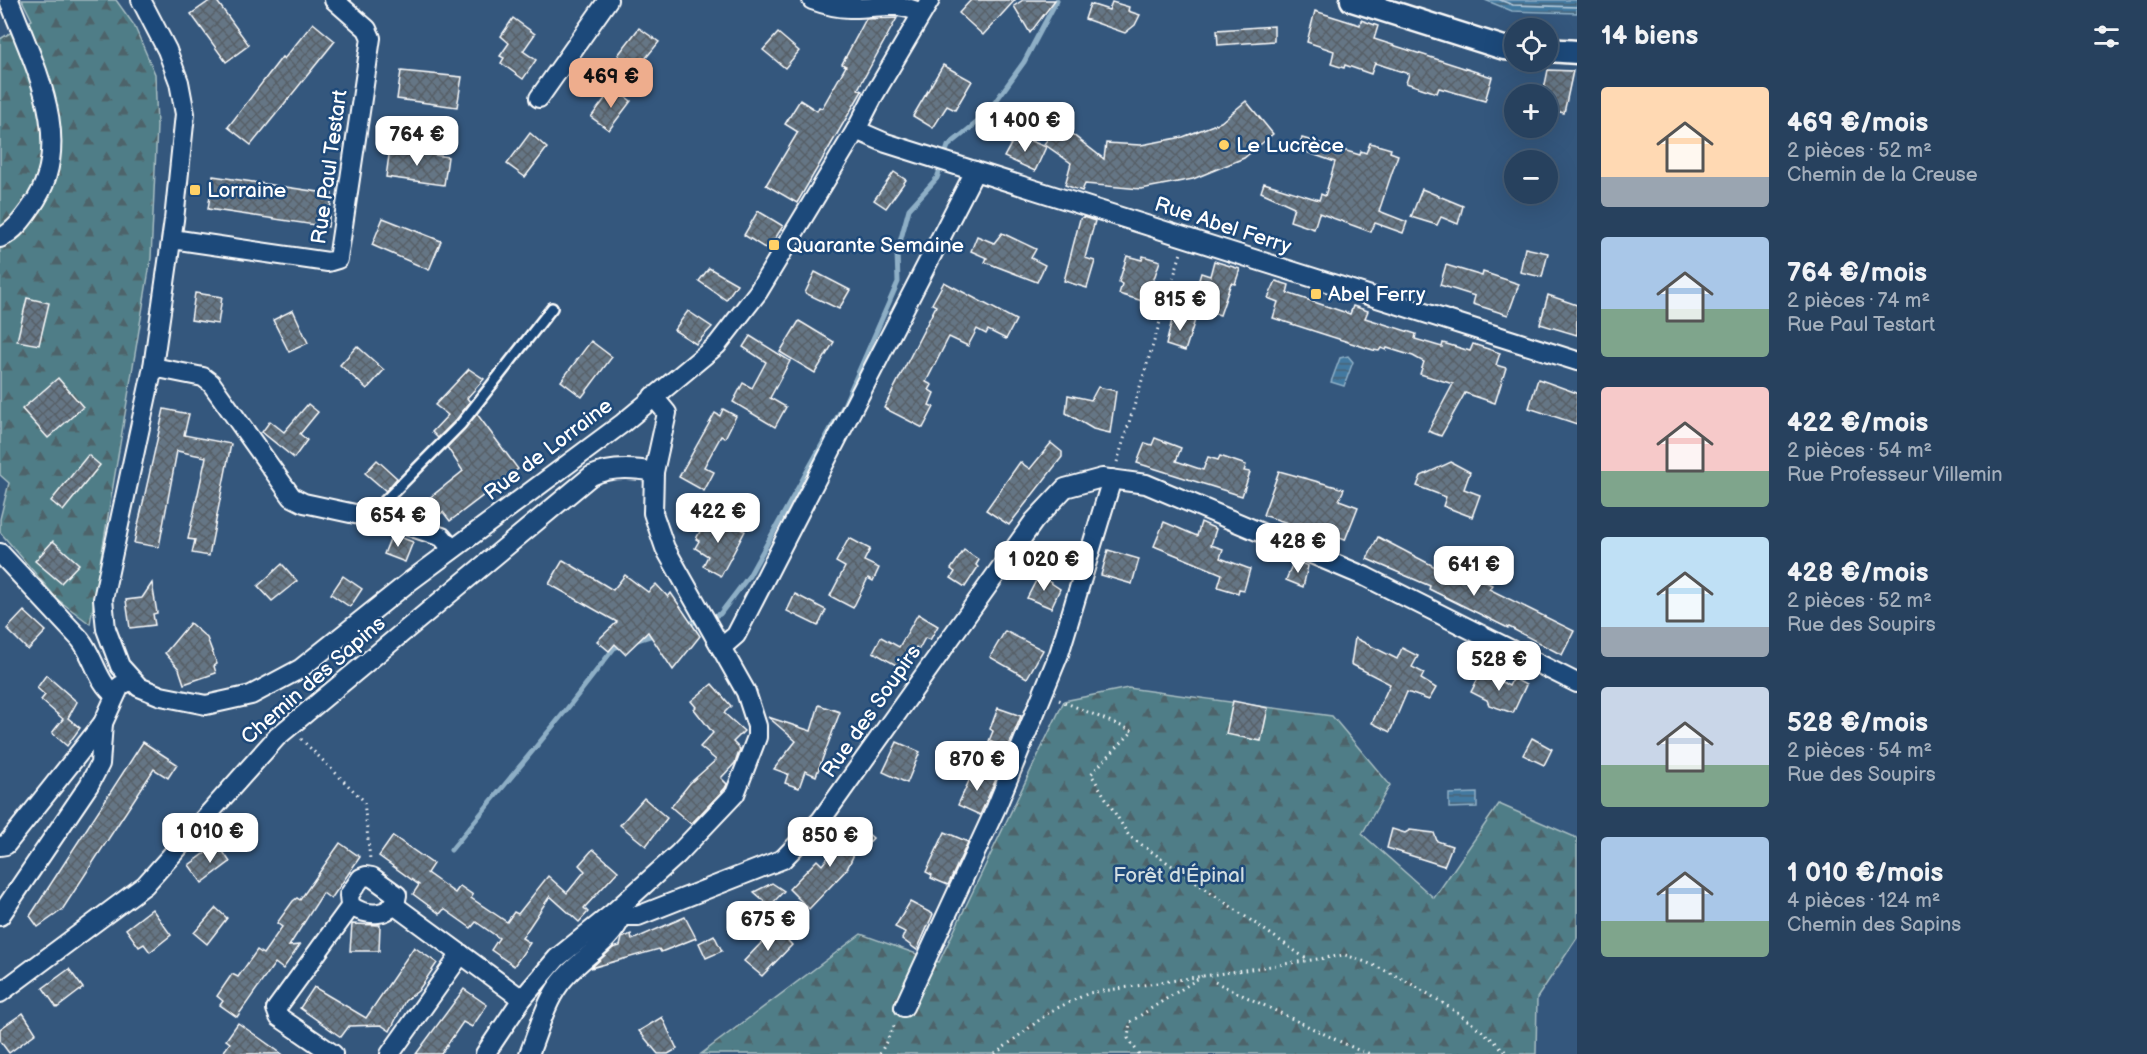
<!DOCTYPE html>
<html lang="fr">
<head>
<meta charset="utf-8">
<style>
	:root { --surface:#27415e; --page:#2f4864; --text:#f1f3f6; --muted:#a4afbc; --line:#435a73; --accent:#eead8d }
	body { margin:0; font-family:"Balsamiq Sans",sans-serif; background:var(--page); color:var(--text); height:100vh; display:flex; flex-direction:column; font-size:22px; white-space:nowrap }
	* { box-sizing:border-box; margin:0 }
	p { font-size:20px; color:var(--muted) }
	.icon { flex:none; width:33px; height:33px; fill:none; stroke:currentColor; stroke-width:2; stroke-linecap:round; stroke-linejoin:round }
	.map { position:relative; flex:1; overflow:hidden }
	.side { display:flex; flex-direction:column; background:var(--surface); width:570px }
	.side>* { flex:none }
	.controls { position:absolute; left:1504px; top:18px; display:grid; gap:12px }
	.controls a { display:grid; place-items:center; width:54px; height:54px; border-radius:50%; background:var(--surface); box-shadow:0 6px 24px #0002,0 0 0 2px var(--line); font-size:30px }
	.price { position:absolute; translate:-50% -51px; padding:0 14px; border-radius:12px; background:#fff; color:#222; font-size:20px; line-height:39px; filter:drop-shadow(0 2px 3px #0008) }
	.price::after { content:''; position:absolute; left:50%; top:36px; width:18px; height:14px; margin-left:-9px; background:inherit; clip-path:polygon(0 0,100% 0,50% 100%) }
	.price.current { background:var(--accent); color:#111 }
	ul { padding:0; list-style:none }
	li { display:flex; align-items:center; gap:18px; height:150px; padding:0 24px }
	li span { display:grid; place-items:center; flex:none; width:168px; height:120px; border-radius:6px; color:#555 }
	li>.icon { margin-inline-start:auto }
	span .icon { width:72px; height:72px; fill:#fffc; stroke-width:1 }
	li b { font-size:26px }
	h2 { display:flex; justify-content:space-between; align-items:center; height:72px; padding:0 24px; font-size:26px }
	main { display:flex; flex:1; min-height:0 }
	.map>svg:first-child { display:block }
	.forest { fill:url(#forest-firs); stroke:#a8bec3; stroke-width:1.5 }
	.water { fill:url(#water-rules); stroke:#8eafc6; stroke-width:1.5 }
	.lines { fill:none; stroke-linecap:round; stroke-linejoin:round }
	.shore { stroke:#b4c9d9; stroke-width:1.5 }
	.stream { stroke:#8eafc6; stroke-width:5 }
	.building { fill:url(#building-cross-hatch); stroke:#fff; stroke-width:1.5 }
	.service-casing { stroke:#fff; stroke-width:14 }
	.minor-casing { stroke:#fff; stroke-width:22 }
	.tertiary-casing { stroke:#fff; stroke-width:27 }
	.path { stroke:#fff; stroke-width:3; stroke-dasharray:1.5 4.5; stroke-linecap:butt }
	.service { stroke:#1f4a7a; stroke-width:9 }
	.minor { stroke:#1f4a7a; stroke-width:18 }
	.tertiary { stroke:#1f4a7a; stroke-width:22 }
	.poi-dot { fill:#ffd166; stroke:#1f4a7a; stroke-width:2 }
	.labels { text-anchor:middle; stroke-width:5; stroke-linejoin:round; paint-order:stroke }
	.poi-label { font-size:21px; fill:#fff; stroke:#1f4a7a; text-anchor:start }
	.street-label { font-size:21px; fill:#fff; stroke:#1f4a7a }
	.park-label { font-size:21px; fill:#d3dee1; stroke:#1f4a7a }
</style>
</head>
<body>
<main>
<div class="map">
<svg width="1577" height="1054" viewBox="0 0 1577 1054">
	<defs>
		<pattern id="forest-firs" width="22" height="20" patternUnits="userSpaceOnUse" patternTransform="scale(1.5)"><rect width="22" height="20" fill="#507d87"/><path d="M5 1l3.5 6h-7zM16 11l3.5 6h-7z" fill="#4e646a"/></pattern>
		<pattern id="water-rules" width="6" height="5" patternUnits="userSpaceOnUse" patternTransform="scale(1.5)"><rect width="6" height="5" fill="#4379a0"/><path d="M0 2.5h6" fill="none" stroke="#486276"/></pattern>
		<pattern id="building-cross-hatch" width="8" height="8" patternUnits="userSpaceOnUse" patternTransform="scale(1.5)"><rect width="8" height="8" fill="#657685"/><path d="M0 0l8 8M0 8l8-8" fill="none" stroke="#575f66"/></pattern>
	</defs>
	<rect width="100%" height="100%" fill="#34577d"/>
	<filter id="ink" filterUnits="userSpaceOnUse"><feTurbulence type="fractalNoise" baseFrequency=".0167" numOctaves="2"/><feDisplacementMap in="SourceGraphic" scale="12" xChannelSelector="R" yChannelSelector="G"/><feConvolveMatrix kernelMatrix="1 2 1 2 8 2 1 2 1" color-interpolation-filters="sRGB"/></filter>
	<g filter="url(#ink)">
		<g class="forest">
			<path d="M22 0H116L134 25 155 74 157 126 151 258 90 624 57 599 0 532V519L9 483 0 475V39L32 20Z"/>
			<path d="M1128 688 1332 716 1390 785 1362 834 1434 898 1499 804 1577 838V938L1537 998 1536 1054H701L861 934 939 962 1064 701Z"/>
		</g>
		<g class="water">
			<path d="M1485 0H1577V13L1512 11Z"/>
			<path d="M1348 356 1353 362 1344 386 1331 382 1340 358Z"/>
			<path d="M1477 793V807L1449 808V794Z"/>
		</g>
		<g class="lines">
			<path class="shore" d="M1500 0 1513 5 1577 7"/>
			<g class="stream">
				<path d="M685 625 720 614 749 576 844 405 898 282 897 253 909 209 937 178 948 146 985 116 1024 62 1057 0"/>
				<path d="M634 641 656 634"/>
				<path d="M451 850 563 714 614 648 622 645"/>
			</g>
		</g>
		<g class="building">
			<path d="M211 0H216L249 45 226 62 191 14Z"/>
			<path d="M971 0H1015L983 35 959 13Z"/>
			<path d="M1023 0H1055L1030 33 1014 6Z"/>
			<path d="M1112 2 1129 7 1128 11 1140 15 1135 25 1125 33 1085 19 1090 4 1109 10Z"/>
			<path d="M1315 11 1360 25 1361 20 1378 26 1374 39 1492 77 1485 101 1439 88 1437 93 1406 83 1409 74 1375 63 1371 74 1345 65 1344 68 1331 64 1334 51 1307 42Z"/>
			<path d="M513 18 535 34 523 51 536 60 523 79 501 63 504 58 500 56 509 43 501 36Z"/>
			<path d="M897 18 858 89 862 91 797 203 766 185 798 132 785 124 800 100 817 111 819 107 822 108 846 66 842 64 866 19Z"/>
			<path d="M313 23 335 41 251 145 228 127 282 57 284 59Z"/>
			<path d="M1274 26V41L1218 45 1217 30Z"/>
			<path d="M639 28 659 42 636 70 618 55Z"/>
			<path d="M778 33 799 51 785 68 763 50Z"/>
			<path d="M943 65 972 81 955 110 947 106 933 128 913 116Z"/>
			<path d="M1548 70 1573 71 1564 113 1548 109V94H1543Z"/>
			<path d="M401 71 462 77 457 107 397 99Z"/>
			<path d="M613 88 631 101 609 130 591 117Z"/>
			<path d="M1246 101 1273 134 1244 158 1193 179 1141 189 1085 184 1082 191 1065 185 1071 163 1044 144 1059 124 1104 159 1106 143 1141 145 1183 137 1221 122Z"/>
			<path d="M530 133 547 148 525 177 507 164Z"/>
			<path d="M1016 135 1046 147 1035 171 1004 157Z"/>
			<path d="M1302 138 1360 155 1361 151 1366 153 1370 143 1391 149 1390 152 1398 155 1379 211 1407 222 1403 233 1375 223 1371 232 1319 213 1314 229 1290 221 1294 207 1261 192 1264 183 1319 200 1321 194 1325 196 1335 162 1298 149Z"/>
			<path d="M390 148 448 157 444 185 386 177Z"/>
			<path d="M894 172 906 180 886 208 874 200Z"/>
			<path d="M213 176 332 194 328 227 208 209Z"/>
			<path d="M1422 189 1463 206 1458 224 1441 217 1437 225 1411 217Z"/>
			<path d="M758 211 783 226 768 250 744 235Z"/>
			<path d="M1083 217 1095 221 1085 258 1095 261 1087 288 1064 281 1080 219Z"/>
			<path d="M383 218 441 241 429 270 372 245Z"/>
			<path d="M1002 233 1036 249 1031 258 1045 265 1037 282 985 262 987 258 971 251 977 236 994 243Z"/>
			<path d="M1525 248 1548 253 1542 277 1520 272Z"/>
			<path d="M1127 256 1142 260 1143 256 1160 261 1146 302 1119 294 1122 284 1119 282Z"/>
			<path d="M1214 261 1240 269 1235 284 1231 283 1220 315 1191 306 1201 273 1210 276Z"/>
			<path d="M1446 265 1482 276 1483 272 1519 284 1508 315 1473 304 1475 296 1440 285Z"/>
			<path d="M709 268 737 284 726 300 699 281Z"/>
			<path d="M815 272 850 290 839 309 805 293Z"/>
			<path d="M1276 281 1289 285 1287 293 1350 314 1353 306 1368 311 1365 318 1416 334 1415 339 1442 347 1443 343 1470 351 1473 344 1500 353 1496 365 1506 368 1495 403 1465 393 1441 436 1428 431 1453 384 1420 374 1424 362 1413 356 1387 348 1386 350 1381 348 1379 351 1373 350 1273 318 1278 302 1268 298Z"/>
			<path d="M944 282 1016 320 1006 339 988 330 986 334 977 329 968 346 949 337 926 382 932 385 929 390 934 393 929 405 934 407 923 428 884 408 936 306 932 304Z"/>
			<path d="M195 293 222 297 218 324 191 320Z"/>
			<path d="M1548 295 1577 305V335L1540 324Z"/>
			<path d="M27 298 49 303 39 345 17 341Z"/>
			<path d="M293 310 308 343 289 352 273 320Z"/>
			<path d="M688 311 712 327 696 344 674 330Z"/>
			<path d="M1181 315 1195 320 1185 351 1166 345 1173 316 1180 318Z"/>
			<path d="M799 321 834 342 815 373 780 352Z"/>
			<path d="M750 336 790 361 770 398 786 407 775 427 733 402 743 383 752 388 766 362 743 347Z"/>
			<path d="M591 341 612 357 582 397 561 381Z"/>
			<path d="M357 346 384 370 367 389 340 365Z"/>
			<path d="M469 369 484 379 467 398 470 402 456 420 438 438 432 432 448 415 435 405Z"/>
			<path d="M58 378 83 407 48 438 22 409Z"/>
			<path d="M1538 379 1577 393V424L1529 408Z"/>
			<path d="M1098 387 1116 391 1110 433 1093 429 1066 413 1068 395 1091 400Z"/>
			<path d="M308 404 318 412 300 434 307 440 294 458 262 432 270 421 284 432Z"/>
			<path d="M164 409 189 414 184 435 231 444 209 556 192 553 195 540 188 539 206 457 177 451 159 547 134 543Z"/>
			<path d="M723 409 736 416 725 438 721 436 704 467 714 472 704 491 679 477 715 413 720 416Z"/>
			<path d="M477 414 518 469 450 521 443 512 433 520 422 504 463 471 447 447Z"/>
			<path d="M1155 438 1181 448 1176 461 1203 470 1208 457 1218 460 1220 456 1246 465 1244 471 1250 472 1242 496 1137 463 1145 443 1152 445Z"/>
			<path d="M1051 443 1062 452V457L1009 525 986 510 1020 462 1030 469Z"/>
			<path d="M88 455 100 465 63 511 51 501Z"/>
			<path d="M377 460 397 478 386 491 365 473Z"/>
			<path d="M1451 462 1470 472 1464 489 1480 495 1472 517 1443 506 1446 497 1417 486 1421 476Z"/>
			<path d="M1279 471 1344 489 1339 500 1358 507 1345 540 1301 523 1300 527 1263 515Z"/>
			<path d="M708 516 728 526 730 523 745 531 721 576 703 566 708 556 695 548 699 541 696 539Z"/>
			<path d="M1164 522 1197 536 1201 522 1216 529 1211 545 1223 549 1220 558 1250 569 1244 590 1239 589 1238 593 1218 587 1222 574 1154 546Z"/>
			<path d="M392 534 413 542 405 562 384 554Z"/>
			<path d="M1378 537 1462 581 1465 575 1474 580 1476 577 1492 585 1489 589 1574 631 1562 655 1509 627 1508 628 1429 589 1430 586 1367 559Z"/>
			<path d="M849 538 870 549 864 561 879 568 873 581 868 578 853 608 830 596 845 567 836 562Z"/>
			<path d="M53 541 79 564 61 583 35 561Z"/>
			<path d="M964 550 979 560 976 565 978 567 965 587 951 578 955 572 951 569Z"/>
			<path d="M1108 550 1139 559 1132 584 1101 575Z"/>
			<path d="M563 560 613 590 625 575 648 592 656 584 668 597 671 593 700 636 673 670 648 632 625 654 615 644 609 651 597 641 617 622 549 584Z"/>
			<path d="M1294 560 1308 566 1303 587 1286 580Z"/>
			<path d="M282 564 297 581 272 601 258 586Z"/>
			<path d="M1039 575 1060 589 1051 608 1027 598Z"/>
			<path d="M343 576 362 589 350 607 331 594Z"/>
			<path d="M152 583 157 613 153 614 155 625 130 628 126 600 142 598Z"/>
			<path d="M795 594 826 610 818 626 787 611Z"/>
			<path d="M24 611 46 631 28 650 7 629Z"/>
			<path d="M918 614 938 626 930 640 925 638 919 649 916 647 903 669 873 652 881 637 899 647Z"/>
			<path d="M190 623 207 638 217 664 214 666 216 673 184 684 179 669 165 653Z"/>
			<path d="M1005 631 1043 650 1027 678 990 657Z"/>
			<path d="M1355 638 1397 659 1402 648 1418 656 1412 667 1424 673 1421 679 1436 688 1429 700 1407 692 1390 732 1372 723 1390 684 1351 664Z"/>
			<path d="M1482 671 1509 686 1513 678 1526 685 1513 713 1489 705 1487 700 1471 692Z"/>
			<path d="M46 675 77 702 68 718 80 728 67 746 52 733 63 719 41 700 45 695 37 688Z"/>
			<path d="M712 684 731 706 724 713 744 731 733 742 740 749 735 763 721 778 727 784 725 788 691 824 671 807 690 783 716 760 700 747 713 733 694 709 696 707 691 701Z"/>
			<path d="M1233 701 1268 708 1261 741 1226 734Z"/>
			<path d="M819 705 840 712 816 776 805 771 799 788 785 783 788 774 774 769 796 741 768 717 811 731Z"/>
			<path d="M998 708 1021 716 1008 748 989 741 993 731 990 729Z"/>
			<path d="M1532 738 1552 749 1544 765 1523 755Z"/>
			<path d="M143 742 177 764 168 778 154 769 62 910 38 927 30 916Z"/>
			<path d="M897 742 920 752 907 783 883 772Z"/>
			<path d="M974 770 996 779 980 815 958 805Z"/>
			<path d="M644 798 667 818 646 846 620 825Z"/>
			<path d="M856 823 873 838 864 848 858 846 847 869 809 909 789 889 817 860 822 865Z"/>
			<path d="M1392 829 1405 833 1410 830 1434 833 1437 841 1452 846 1444 866 1387 848Z"/>
			<path d="M945 832 968 842 948 885 931 878 932 875 926 872Z"/>
			<path d="M393 836 433 864 427 873 455 893 460 886 473 895 471 898 507 922 514 912 518 914 548 876 567 893 585 871 579 865 593 849 618 871 584 908 588 912 579 922 550 896 522 938 530 943 514 966 491 950 499 938 476 922 471 928 444 909 440 914 413 894 419 885 379 856Z"/>
			<path d="M340 843 360 857 331 899 323 893 289 946 300 945 283 969 275 963 237 1017 220 1005 223 1001 217 996 232 974 238 977 257 950 263 954 282 927 277 923 293 901 297 898 300 900Z"/>
			<path d="M218 844 230 862 202 883 189 865Z"/>
			<path d="M772 883 784 891 770 906 754 892Z"/>
			<path d="M910 902 933 914 917 950 902 939 905 932 895 927Z"/>
			<path d="M216 908 227 918 207 944 194 933Z"/>
			<path d="M152 909 171 935 150 952 144 944 139 947 126 929Z"/>
			<path d="M685 917 696 938 661 952 659 949 591 968 613 948 620 946 622 938 631 934 632 940Z"/>
			<path d="M352 924 380 925 379 951H350Z"/>
			<path d="M774 926 792 945 762 976 744 961 765 939 763 937Z"/>
			<path d="M714 935 722 951 706 958 699 943Z"/>
			<path d="M414 947 437 963 418 991 405 1001 390 1031 381 1025 349 1026 341 1037 300 1008 314 987 366 1018Z"/>
			<path d="M69 969 83 988 57 1008 43 988Z"/>
			<path d="M464 989 487 1005 472 1027 463 1022 441 1054H416Z"/>
			<path d="M23 1013 36 1033 9 1053 0 1041V1029Z"/>
			<path d="M662 1017 677 1049 668 1054H658L639 1031Z"/>
			<path d="M238 1023 251 1032 282 1054H222L230 1043 226 1040Z"/>
		</g>
		<g class="lines">
			<defs>
				<path id="service" d="M369 517 461 424 552 308"/>
				<g id="minor">
					<path d="M141 0 167 50 179 82 185 114 174 220 153 367 103 599 106 629 120 666 139 687 161 696 206 705 251 695 300 669 409 582 623 423 717 345 758 292 856 130 874 95 930 0"/>
					<path d="M812 0C823 4 837 8 849 8 878 9 894 0 921 13"/>
					<path d="M539 98 608 0"/>
					<path d="M856 130 886 143 1577 361"/>
					<path d="M0 238C14 232 24 218 32 206 77 143 33 63 9 0"/>
					<path d="M172 239 328 262 338 259 371 38 367 29 334 0"/>
					<path d="M153 367 203 377 211 383 292 497 304 503 406 525 442 537 452 549"/>
					<path d="M0 553 80 639C94 656 97 682 115 695"/>
					<path d="M721 648 736 635 975 171"/>
					<path d="M0 846 6 845 103 723 120 686 131 680"/>
					<path d="M366 876 372 877 397 895C394 918 365 917 350 905L349 895 361 878Z"/>
					<path d="M394 905 522 999"/>
					<path d="M614 912 622 916H638L783 859 821 820 1034 521 1065 488 1102 478 1146 484 1366 577 1577 683"/>
					<path d="M0 916 89 785 100 764 103 723"/>
					<path d="M0 993 145 885 277 737 591 476C610 467 633 468 654 472"/>
					<path d="M904 1007 996 808 1059 654 1112 479"/>
					<path d="M333 1054 279 1017 276 1009 351 906"/>
					<path d="M390 1054 461 954"/>
					<path d="M485 1054 522 999 557 958 614 912 678 854 735 794 757 737V726L746 692 665 548 653 513 654 472 667 413 653 396"/>
					<path d="M529 1054C538 1032 545 1004 559 985 577 959 610 945 622 916"/>
				</g>
				<g id="tertiary">
					<path d="M1352 0 1504 48 1515 49"/>
					<path d="M1548 50 1577 52"/>
				</g>
			</defs>
			<use href="#service" class="service-casing"/>
			<use href="#minor" class="minor-casing"/>
			<use href="#tertiary" class="tertiary-casing"/>
			<g class="path">
				<path d="M1117 462 1181 253"/>
				<path d="M1059 700 1133 731 1091 774 1129 836 1308 960"/>
				<path d="M301 739 364 801 370 859"/>
				<path d="M1215 982 1358 1050 1371 1054"/>
				<path d="M880 1054 896 1022"/>
				<path d="M995 1054 1051 1011 1089 993 1345 955C1397 970 1469 1016 1508 1054"/>
				<path d="M1139 1054 1128 1038 1130 1022 1202 976"/>
			</g>
			<use href="#service" class="service"/>
			<use href="#minor" class="minor"/>
			<use href="#tertiary" class="tertiary"/>
		</g>
	</g>
	<g class="poi-dot">
		<circle cx="1224" cy="145" r="6"/>
		<rect x="189" y="184" width="12" height="12" rx="3"/>
		<rect x="768" y="239" width="12" height="12" rx="3"/>
		<rect x="1310" y="288" width="12" height="12" rx="3"/>
	</g>
	<g class="labels">
		<g class="poi-label">
			<text x="1236" y="152">Le Lucrèce</text>
			<text x="207" y="197">Lorraine</text>
			<text x="786" y="252">Quarante Semaine</text>
			<text x="1328" y="301">Abel Ferry</text>
		</g>
		<g class="street-label">
			<text transform="translate(329 167) rotate(-82)" y="7">Rue Paul Testart</text>
			<text transform="translate(1223 225) rotate(18)" y="7">Rue Abel Ferry</text>
			<text transform="translate(548 449) rotate(-37)" y="7">Rue de Lorraine</text>
			<text transform="translate(313 680) rotate(-41)" y="7">Chemin des Sapins</text>
			<text transform="translate(871 711) rotate(-55)" y="7">Rue des Soupirs</text>
		</g>
		<g class="park-label">
			<text x="1179" y="882">Forêt d'Épinal</text>
		</g>
	</g>
</svg>
<div class="controls">
<a><svg class="icon" aria-label="locate" viewBox="0 0 24 24"><circle cx="12" cy="12" r="6"/><path d="M12 2v4M12 18v4M2 12h4M18 12h4"/></svg></a>
<a>+</a>
<a>−</a>
</div>
<b class="price current" style="left:611px;top:109px">469 €</b>
<b class="price" style="left:1025px;top:153px">1 400 €</b>
<b class="price" style="left:417px;top:167px">764 €</b>
<b class="price" style="left:1180px;top:332px">815 €</b>
<b class="price" style="left:718px;top:544px">422 €</b>
<b class="price" style="left:398px;top:548px">654 €</b>
<b class="price" style="left:1298px;top:574px">428 €</b>
<b class="price" style="left:1044px;top:592px">1 020 €</b>
<b class="price" style="left:1474px;top:597px">641 €</b>
<b class="price" style="left:1499px;top:692px">528 €</b>
<b class="price" style="left:977px;top:792px">870 €</b>
<b class="price" style="left:210px;top:864px">1 010 €</b>
<b class="price" style="left:830px;top:868px">850 €</b>
<b class="price" style="left:768px;top:952px">675 €</b>
</div>
<section class="side">
<h2>14 biens<svg class="icon" aria-label="filters" viewBox="0 0 24 24"><path d="M4 7h16M4 17h16"/><circle cx="9" cy="7" r="2"/><circle cx="15" cy="17" r="2"/></svg></h2>
<ul>
<li><span style="background:linear-gradient(#ffd9b3 75%,#9aa5b1 0)"><svg class="icon" aria-label="home" viewBox="0 0 24 24"><path d="M3 11l9-7 9 7M6 9v11h12V9"/></svg></span><div><b>469 €/mois</b><p>2 pièces · 52 m²</p><p>Chemin de la Creuse</p></div></li>
<li><span style="background:linear-gradient(#a9c7e8 60%,#7fa58c 0)"><svg class="icon" aria-label="home" viewBox="0 0 24 24"><path d="M3 11l9-7 9 7M6 9v11h12V9"/></svg></span><div><b>764 €/mois</b><p>2 pièces · 74 m²</p><p>Rue Paul Testart</p></div></li>
<li><span style="background:linear-gradient(#f6c9c9 70%,#7fa58c 0)"><svg class="icon" aria-label="home" viewBox="0 0 24 24"><path d="M3 11l9-7 9 7M6 9v11h12V9"/></svg></span><div><b>422 €/mois</b><p>2 pièces · 54 m²</p><p>Rue Professeur Villemin</p></div></li>
<li><span style="background:linear-gradient(#bfe0f5 75%,#9aa5b1 0)"><svg class="icon" aria-label="home" viewBox="0 0 24 24"><path d="M3 11l9-7 9 7M6 9v11h12V9"/></svg></span><div><b>428 €/mois</b><p>2 pièces · 52 m²</p><p>Rue des Soupirs</p></div></li>
<li><span style="background:linear-gradient(#c9d6e8 65%,#7fa58c 0)"><svg class="icon" aria-label="home" viewBox="0 0 24 24"><path d="M3 11l9-7 9 7M6 9v11h12V9"/></svg></span><div><b>528 €/mois</b><p>2 pièces · 54 m²</p><p>Rue des Soupirs</p></div></li>
<li><span style="background:linear-gradient(#a9c7e8 70%,#7fa58c 0)"><svg class="icon" aria-label="home" viewBox="0 0 24 24"><path d="M3 11l9-7 9 7M6 9v11h12V9"/></svg></span><div><b>1 010 €/mois</b><p>4 pièces · 124 m²</p><p>Chemin des Sapins</p></div></li>
</ul>
</section>
</main>
</body>
</html>
